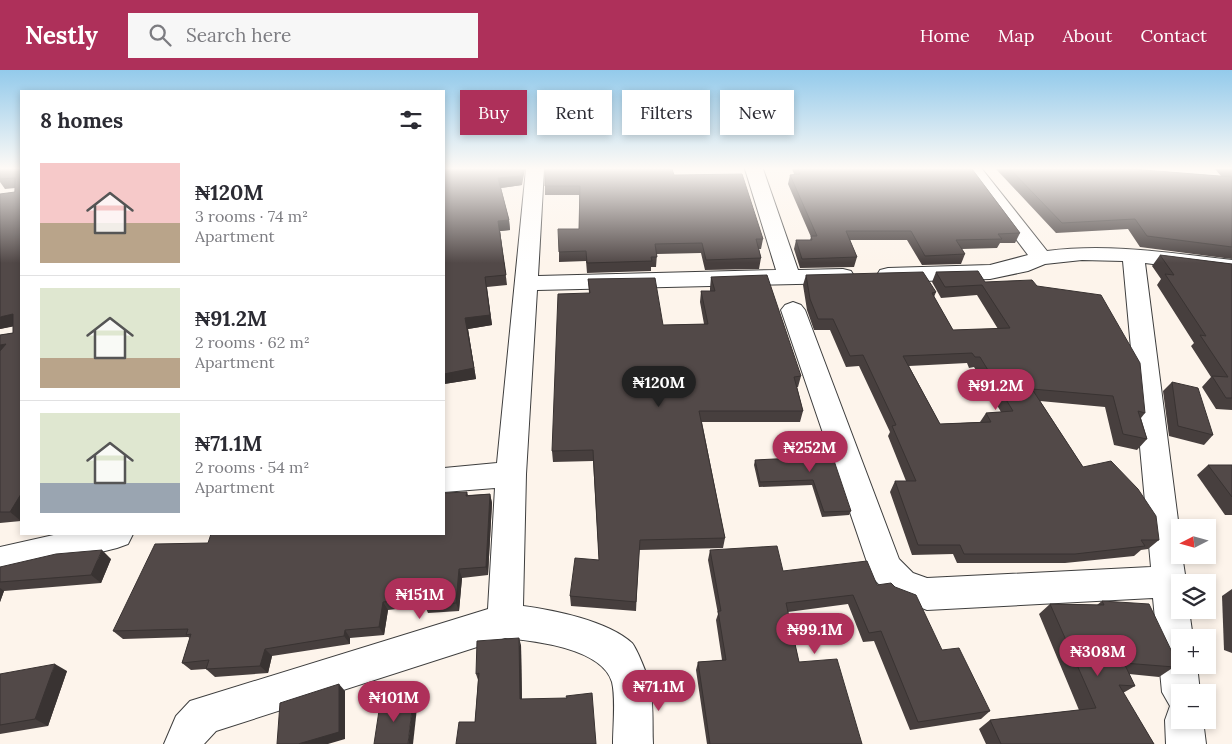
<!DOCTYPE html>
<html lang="en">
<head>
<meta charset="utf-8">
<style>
	:root { --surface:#fff; --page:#f7f7f7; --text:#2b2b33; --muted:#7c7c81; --line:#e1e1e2; --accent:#ae305a }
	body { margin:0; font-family:Lora,serif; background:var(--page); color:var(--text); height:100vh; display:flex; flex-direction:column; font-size:19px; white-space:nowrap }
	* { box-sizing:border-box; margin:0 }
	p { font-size:16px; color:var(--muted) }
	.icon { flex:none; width:28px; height:28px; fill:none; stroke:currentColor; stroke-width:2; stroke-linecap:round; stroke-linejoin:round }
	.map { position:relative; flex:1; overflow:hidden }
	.details { position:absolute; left:20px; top:20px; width:425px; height:445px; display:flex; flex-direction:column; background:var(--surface); border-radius:0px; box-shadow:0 2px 8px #0003 }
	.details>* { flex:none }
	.guide { position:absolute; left:460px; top:20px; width:475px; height:45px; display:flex; gap:10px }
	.needle { width:32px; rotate:264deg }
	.tools { position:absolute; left:1171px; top:449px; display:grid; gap:10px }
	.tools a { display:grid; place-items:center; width:45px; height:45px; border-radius:0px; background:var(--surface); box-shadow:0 2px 8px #0003; font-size:25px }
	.price { position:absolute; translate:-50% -42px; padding:0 11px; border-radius:18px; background:var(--accent); color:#fff; font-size:16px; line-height:32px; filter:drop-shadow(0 1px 2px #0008) }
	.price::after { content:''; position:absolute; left:50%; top:30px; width:15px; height:11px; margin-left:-8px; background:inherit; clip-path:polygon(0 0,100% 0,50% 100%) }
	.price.selected { background:#222; color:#fff }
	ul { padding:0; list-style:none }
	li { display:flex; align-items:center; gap:15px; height:125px; padding:0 20px }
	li+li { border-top:1px solid var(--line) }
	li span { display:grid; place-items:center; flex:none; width:140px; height:100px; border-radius:0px; color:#555 }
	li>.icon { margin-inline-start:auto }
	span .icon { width:60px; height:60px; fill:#fffc; stroke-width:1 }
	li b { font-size:21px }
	h2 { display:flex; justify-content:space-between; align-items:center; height:60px; padding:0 20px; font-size:21px }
	.chip { padding:0 18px; border-radius:0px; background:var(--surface); box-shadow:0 2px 8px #0003; font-size:18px; line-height:45px }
	.chip.selected { background:var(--accent); color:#fff }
	header { display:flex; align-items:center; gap:30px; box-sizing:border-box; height:70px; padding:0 25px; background:var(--accent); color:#fff }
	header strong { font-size:24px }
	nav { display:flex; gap:28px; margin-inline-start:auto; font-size:18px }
	.search { width:350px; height:45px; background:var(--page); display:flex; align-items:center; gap:12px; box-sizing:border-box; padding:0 18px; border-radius:0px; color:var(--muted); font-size:19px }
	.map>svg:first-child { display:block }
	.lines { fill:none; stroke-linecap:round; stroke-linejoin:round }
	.minor-casing { stroke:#3e3e3e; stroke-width:2 }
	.minor { fill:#fff; fill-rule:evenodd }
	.wall { fill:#473f3e; fill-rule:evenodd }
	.shaded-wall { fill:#393332 }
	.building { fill:#524948; stroke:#393332; fill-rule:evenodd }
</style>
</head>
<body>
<header>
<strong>Nestly</strong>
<div class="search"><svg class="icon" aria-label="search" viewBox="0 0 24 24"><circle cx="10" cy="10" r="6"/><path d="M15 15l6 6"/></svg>Search here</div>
<nav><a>Home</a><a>Map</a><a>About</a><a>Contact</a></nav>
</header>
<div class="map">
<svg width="1232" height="674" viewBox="0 0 1232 674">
	<rect width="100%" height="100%" fill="#fdf4eb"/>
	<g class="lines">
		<defs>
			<g id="minor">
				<path d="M526 99H544L538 206 776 200 745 99H763L798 200 843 199 851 201 854 206 851 211 843 213 537 220 526 404 523 536C554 540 608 551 632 573 637 579 647 604 649 612 654 631 652 655 653 674H613C613 656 616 628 612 612 602 578 534 571 505 568L216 661 204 674H164L176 646 190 631 488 539 495 418 444 422V398L497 393Z"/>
				<path d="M963 99H982L1047 181C1109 173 1170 183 1232 190V204L1145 193 1180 466V485H1182L1186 511 1180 512V540H1189L1193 568H1180V595H1197L1200 622H1180V650H1203L1206 674H1166L1165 650 1170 636 1162 622 1153 528 927 540 889 525 874 509 869 498 781 240 785 235 793 232 801 235 805 240 899 489 913 503 927 508 1151 497 1123 191 1082 190 1045 194 1028 201 990 209 888 212 880 210 877 205 880 200 888 198 990 195 1028 185Z"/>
				<path d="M58 464H133L128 474 117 478 0 507V477Z"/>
			</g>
		</defs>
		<use href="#minor" class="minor-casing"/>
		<use href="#minor" class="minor"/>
	</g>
	<g class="wall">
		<path d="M0 99H21V451L0 453V265L13 263V256L0 259 15 118 5 119 0 112Z"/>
		<path d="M444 99 522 115 501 118 509 150 510 160 500 161 507 215 487 217 492 255 468 259 476 309 444 314Z"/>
		<path d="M792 99H972L1020 163 1015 173H1000L997 178 962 179 965 184 961 194 922 195 907 170H850L857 187 854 197 800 198 794 179 796 170H810L811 167 788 114 790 105 794 104Z"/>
		<path d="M996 99H1131L1221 106 1215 99H1232V189L1140 177 1128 159 1056 163Z"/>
		<path d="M674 105 763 169 761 179H759L761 188 759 199 705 200 701 183 657 184 656 197H651V201L587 203 586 191 559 192V182L579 159V125H545V116Z"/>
		<path d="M1160 185 1232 194V340L1216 339 1202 317 1211 307 1191 276 1194 273 1157 215 1161 209 1152 196Z"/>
		<path d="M936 202 985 212 1145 343 1141 348 1147 369 1137 380 1114 375 1105 337 1040 331 1083 397 1159 470 1148 479 1141 480 1134 486 1065 493H957L953 484 912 485 890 422 895 411H906L888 366 890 362 859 296 846 297 830 260H814L807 240 803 215 806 205 936 222 934 227 953 260 998 259 977 225 941 228 932 212ZM967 293 969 298 974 297 1001 342 986 343 980 352 940 354 909 296Z"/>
		<path d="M711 207 801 306 798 317H797L803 341 800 352H702L725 468 723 478 639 480 636 541 571 536 570 526 599 490 593 391 553 392 552 381 589 223 588 209 663 255 704 254 700 232 701 221H710V218Z"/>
		<path d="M1172 312 1213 365 1204 375 1169 366 1163 321Z"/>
		<path d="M806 365 851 441 849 445 822 447 812 415 759 417 754 395 755 390 810 388 804 370Z"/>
		<path d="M1208 395H1232V445H1225L1197 405Z"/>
		<path d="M467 422 468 425 490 424 492 433 488 505 462 508 459 541 428 543 425 536 388 540 384 565 350 568V574L272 586 268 603 215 607 206 599 191 600 182 593 190 568 188 567 123 569 113 561 444 464Z"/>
		<path d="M710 480 783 501 877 515 942 580 990 641 981 649 910 660 874 571 863 572 848 534 788 542 799 592 862 674H707L696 600 698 592 722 590 716 550 718 544 708 490Z"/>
		<path d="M111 489 101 513 4 521 0 532V497Z"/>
		<path d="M1232 519V583L1224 580 1222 526Z"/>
		<path d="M1102 531 1174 597 1159 607 1129 604 1135 616 1123 623 1154 674H986L979 659 990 650 1079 640 1039 544 1050 534 1097 535Z"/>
		<path d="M521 575 522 629 596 674 475 652 478 610 476 604Z"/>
		<path d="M67 601 48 656 0 664V604Z"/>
	</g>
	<g class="shaded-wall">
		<path d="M522 99H525L522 115 500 118 498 108Z"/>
		<path d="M509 150 510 160 500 161 507 215 498 151Z"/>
		<path d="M485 207 492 255 468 259 476 309 444 314V304L465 248Z"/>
		<path d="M13 244 21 255 0 259V247Z"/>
		<path d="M6 274 0 287V275Z"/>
		<path d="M21 424V451L10 442Z"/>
		<path d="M490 424 492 433 488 505 486 497Z"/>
		<path d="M102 480 111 489 101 513 91 505Z"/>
		<path d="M459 499 462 508 459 541 456 533Z"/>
		<path d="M0 518 4 521 0 532Z"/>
		<path d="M383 532 388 540 384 565 379 557Z"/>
		<path d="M345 560 350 568V574L344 566Z"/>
		<path d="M519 568 521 575 522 636 520 629Z"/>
		<path d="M265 579 272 586 268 603 260 596Z"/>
		<path d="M55 594 67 601 48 656 35 649Z"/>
		<path d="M339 614 345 621V669L328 674H298Z"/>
		<path d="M413 631 417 638 413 674H408Z"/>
	</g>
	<g class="building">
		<path d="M0 99H21V424L10 442H0V281L6 274 0 275V265L13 263V244L0 247V124L15 122V108L0 109Z"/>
		<path d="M444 99H522L521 106 498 108 509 150 498 151 506 205 485 207 490 245 465 248 474 298 444 304Z"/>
		<path d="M545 99H672L674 105 742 104 763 169H756L761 188 706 190 702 173 655 174 657 187H651L652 191 587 193 586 181 559 182 558 159H579L580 116H545Z"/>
		<path d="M798 99H972L1020 163 998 164 1002 169 956 170 965 184 925 186 911 161H846L857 187 802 189 796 170H812L811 166H817L790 105 800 104Z"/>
		<path d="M1010 99H1131L1232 107V177L1147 166 1135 149 1062 153Z"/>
		<path d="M1160 185 1232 194V328H1226L1212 306 1228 307 1200 265 1206 266 1165 204 1174 205Z"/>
		<path d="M978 201 985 212 1032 210 1037 216 1101 225 1140 293 1145 343 1138 341 1147 369 1123 364 1113 326 1032 319 1083 397 1111 391 1138 419 1156 446 1159 470H1141L1145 476 1075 484H964L960 475H918L895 411H916L892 356 896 355 863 285 850 286 833 249H818L810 229 806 205 923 202 936 222 932 223 953 260 1010 258 982 215 945 217 936 202ZM972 283 975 287H980L1013 341 986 343 991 352 940 354 903 286Z"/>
		<path d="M767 205 801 306 794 307 803 341H699L725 468 640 470 636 532 570 526 575 488 599 490 593 380 552 381 558 224 590 223 588 209 655 208 663 255 708 254 701 221H715L711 207Z"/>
		<path d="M1172 312 1198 318 1213 365 1178 356Z"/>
		<path d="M825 364 851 441 824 442 813 410 760 412 755 390 813 387 806 365Z"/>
		<path d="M1208 395H1232V427Z"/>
		<path d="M467 422 466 426 490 424 486 497 459 499 456 533 424 535 425 528 383 532 379 557 345 560 344 566 265 579 260 596 206 599 209 590 182 593 191 564 186 565 188 559 113 561 155 474 208 473 211 464H444V423Z"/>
		<path d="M777 476 783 501 867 491 877 515 891 513 895 517 916 525 942 580 959 578 990 641 918 652 881 561 869 563 853 525 786 533 799 592 837 589 862 674H710L698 592 726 590 718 541H721L710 480Z"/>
		<path d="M102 480 91 505 0 512V497L56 484Z"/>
		<path d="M1102 531 1149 534 1172 582 1174 597 1124 593 1135 616 1119 615 1154 674H1001L990 650 1096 638 1050 534 1104 535Z"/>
		<path d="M519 568 520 629 567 628 566 626 592 623 596 674H456L459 652H475L479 603 476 604 477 571Z"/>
		<path d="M55 594 35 649 0 655V604Z"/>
		<path d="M339 614V662L298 674H277L280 633Z"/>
		<path d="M413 631 408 674H374L380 634Z"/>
	</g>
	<linearGradient id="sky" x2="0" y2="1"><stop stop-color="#93caeb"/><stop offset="0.51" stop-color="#fefaf6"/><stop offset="1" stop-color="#fefaf6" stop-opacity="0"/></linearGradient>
	<rect width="1232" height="193" fill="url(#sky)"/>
</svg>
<div class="tools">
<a><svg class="needle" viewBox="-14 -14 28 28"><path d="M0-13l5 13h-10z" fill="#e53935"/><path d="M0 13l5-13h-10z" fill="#7c7c81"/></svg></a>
<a><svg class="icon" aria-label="layers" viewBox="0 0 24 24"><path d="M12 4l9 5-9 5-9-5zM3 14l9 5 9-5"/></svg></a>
<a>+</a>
<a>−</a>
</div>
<b class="price selected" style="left:659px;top:338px">₦120M</b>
<b class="price" style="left:996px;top:341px">₦91.2M</b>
<b class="price" style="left:810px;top:403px">₦252M</b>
<b class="price" style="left:420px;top:550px">₦151M</b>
<b class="price" style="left:815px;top:585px">₦99.1M</b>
<b class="price" style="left:1098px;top:607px">₦308M</b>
<b class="price" style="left:659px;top:642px">₦71.1M</b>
<b class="price" style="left:394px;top:653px">₦101M</b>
<div class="guide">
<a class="chip selected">Buy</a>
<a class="chip">Rent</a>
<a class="chip">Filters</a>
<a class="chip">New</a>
</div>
<section class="details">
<h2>8 homes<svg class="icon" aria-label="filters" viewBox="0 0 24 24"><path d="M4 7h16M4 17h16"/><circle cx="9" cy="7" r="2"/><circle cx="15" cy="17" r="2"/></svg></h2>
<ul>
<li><span style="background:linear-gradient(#f6c9c9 60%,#b9a48a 0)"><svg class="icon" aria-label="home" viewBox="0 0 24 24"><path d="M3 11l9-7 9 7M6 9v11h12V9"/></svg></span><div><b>₦120M</b><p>3 rooms · 74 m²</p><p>Apartment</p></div></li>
<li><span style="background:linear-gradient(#dfe7d0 70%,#b9a48a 0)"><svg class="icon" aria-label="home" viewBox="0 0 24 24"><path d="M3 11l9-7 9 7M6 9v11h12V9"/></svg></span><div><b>₦91.2M</b><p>2 rooms · 62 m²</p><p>Apartment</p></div></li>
<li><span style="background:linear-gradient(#dfe7d0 70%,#9aa5b1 0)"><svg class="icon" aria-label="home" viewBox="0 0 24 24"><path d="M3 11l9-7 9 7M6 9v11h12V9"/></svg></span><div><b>₦71.1M</b><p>2 rooms · 54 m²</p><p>Apartment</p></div></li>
</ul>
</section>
</div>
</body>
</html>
